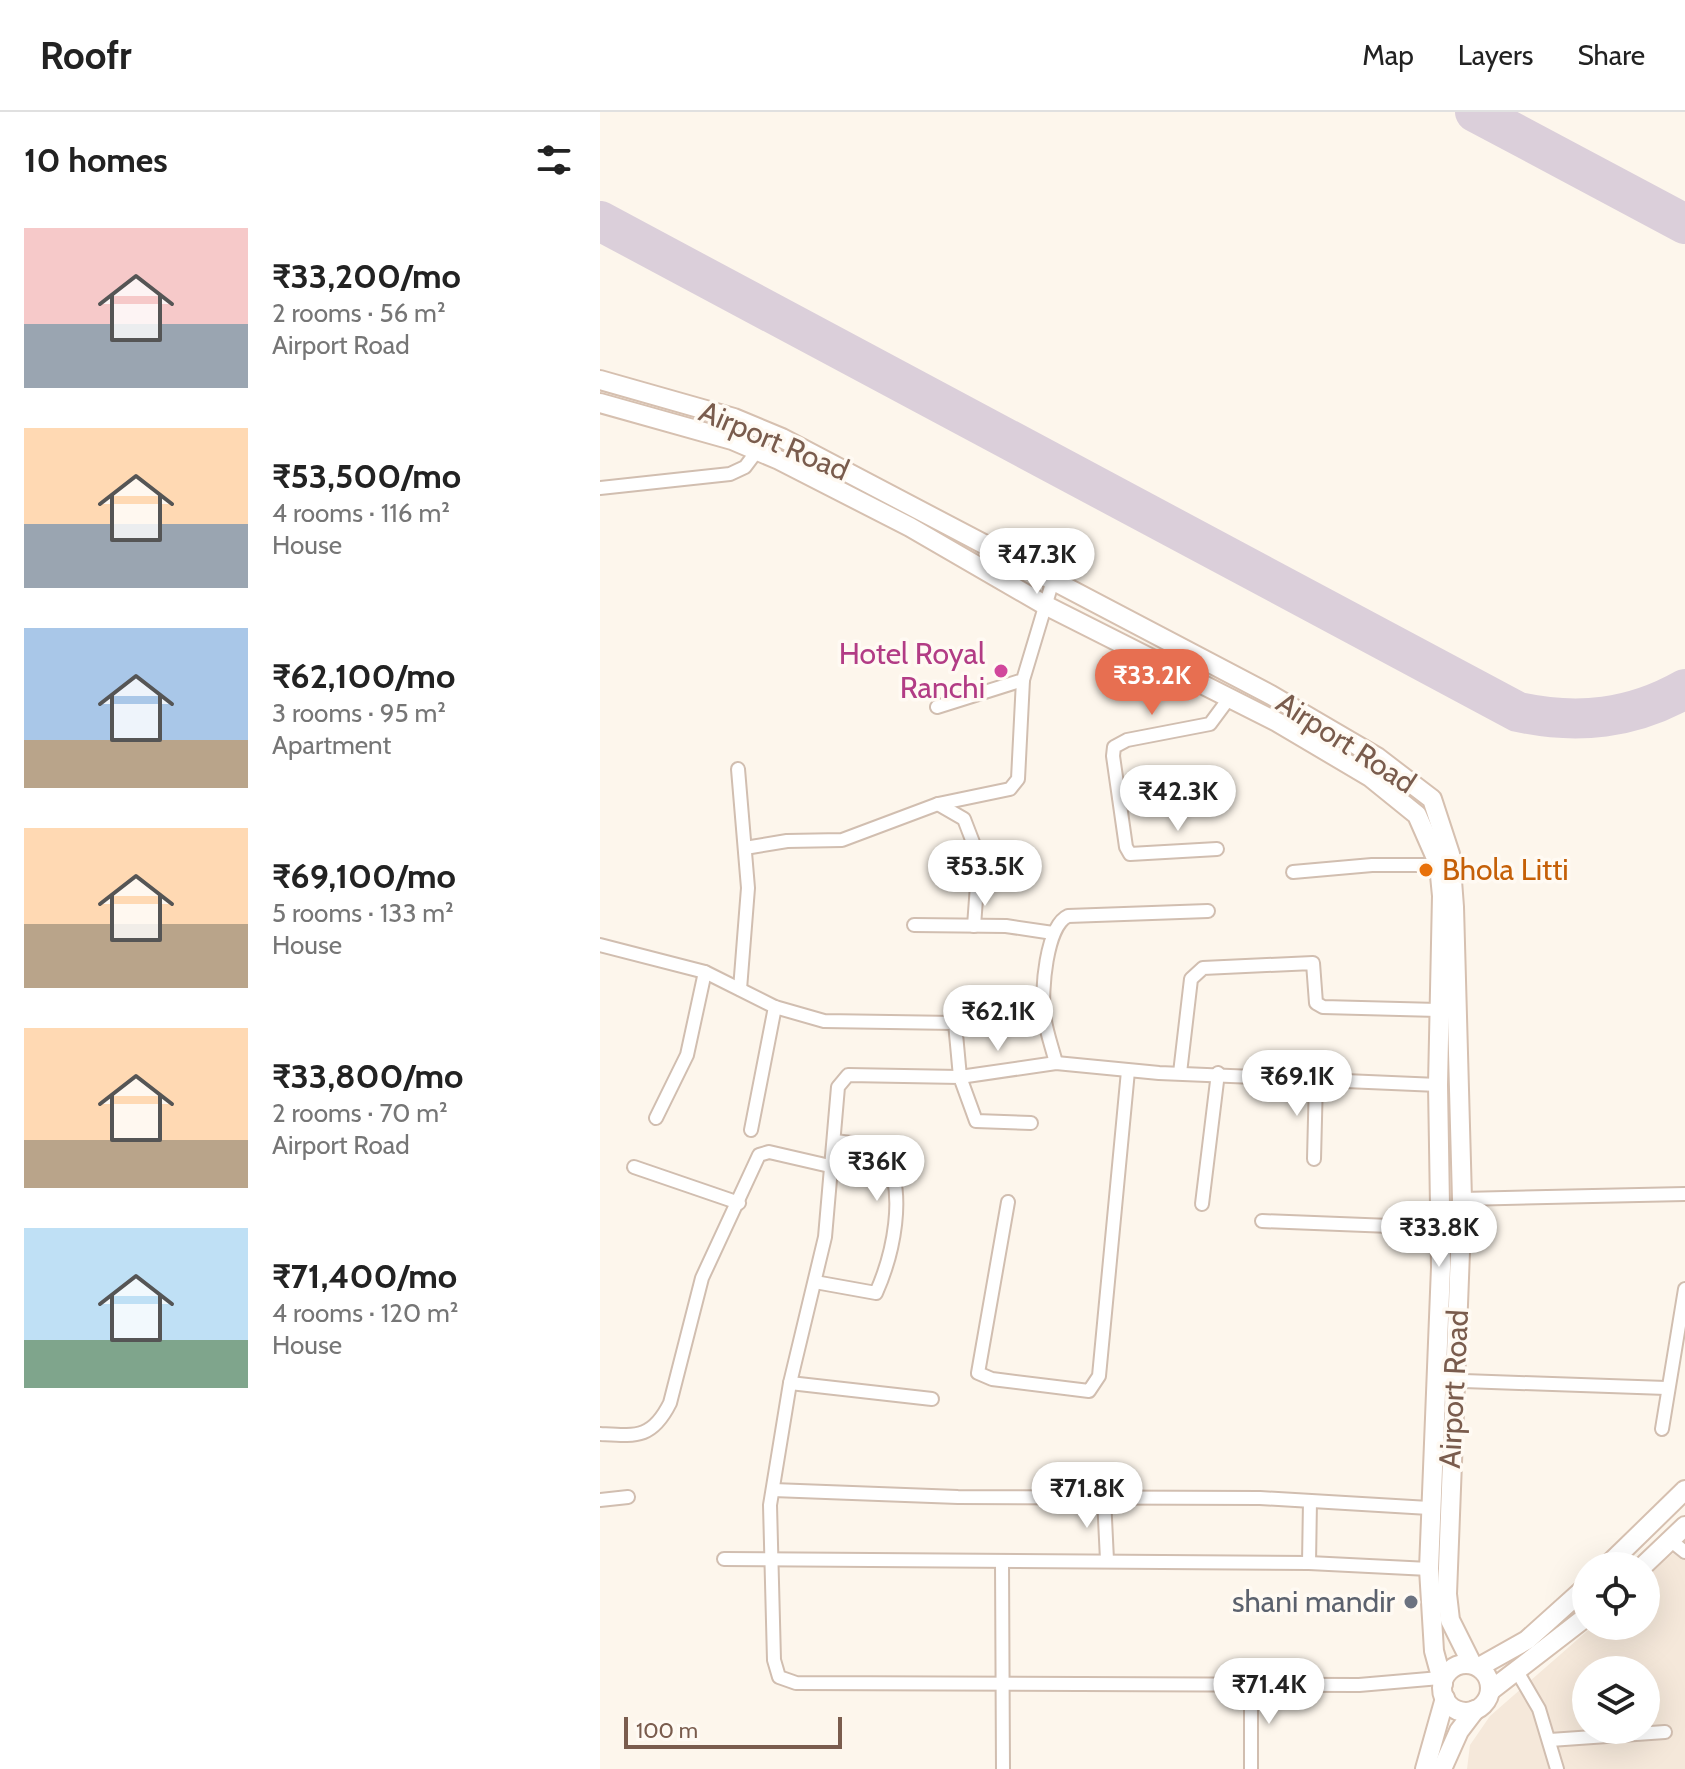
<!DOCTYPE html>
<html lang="en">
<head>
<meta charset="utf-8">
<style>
	:root { --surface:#fff; --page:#f6f6f6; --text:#222; --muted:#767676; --line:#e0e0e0; --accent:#e76f51 }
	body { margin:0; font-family:Cabin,sans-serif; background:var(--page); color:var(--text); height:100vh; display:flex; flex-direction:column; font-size:30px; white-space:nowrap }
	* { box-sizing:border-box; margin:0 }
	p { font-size:26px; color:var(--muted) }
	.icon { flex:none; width:44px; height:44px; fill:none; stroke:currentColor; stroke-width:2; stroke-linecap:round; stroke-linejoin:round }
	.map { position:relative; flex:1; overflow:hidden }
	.panel { display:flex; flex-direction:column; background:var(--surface); width:600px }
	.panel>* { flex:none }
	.controls { position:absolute; left:972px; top:1440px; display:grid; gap:16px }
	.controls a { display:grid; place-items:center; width:88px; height:88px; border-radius:50%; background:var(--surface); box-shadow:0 8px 32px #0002; font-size:40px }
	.scale { position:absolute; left:24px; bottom:20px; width:218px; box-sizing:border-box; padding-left:8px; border:4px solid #7a5c4d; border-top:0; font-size:22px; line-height:28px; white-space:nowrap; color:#7a5c4d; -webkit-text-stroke:6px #fffaf3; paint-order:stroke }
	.price { position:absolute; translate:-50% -68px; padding:0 18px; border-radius:28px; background:#fff; color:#222; font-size:26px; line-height:52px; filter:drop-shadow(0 2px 4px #0008) }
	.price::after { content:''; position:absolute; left:50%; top:48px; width:24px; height:18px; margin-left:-12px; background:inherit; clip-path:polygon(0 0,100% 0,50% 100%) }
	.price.current { background:var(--accent); color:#fff }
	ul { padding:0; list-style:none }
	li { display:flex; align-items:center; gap:24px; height:200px; padding:0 24px }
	li span { display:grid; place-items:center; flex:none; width:224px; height:160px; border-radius:0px; color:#555 }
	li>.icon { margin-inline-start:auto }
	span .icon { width:96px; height:96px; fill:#fffc; stroke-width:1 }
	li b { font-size:34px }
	h2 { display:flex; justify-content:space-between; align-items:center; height:96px; padding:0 24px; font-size:34px }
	header { display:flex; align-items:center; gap:48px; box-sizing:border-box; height:112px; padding:0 40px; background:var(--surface); border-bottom:2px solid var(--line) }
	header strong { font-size:38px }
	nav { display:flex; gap:44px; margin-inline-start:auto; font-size:28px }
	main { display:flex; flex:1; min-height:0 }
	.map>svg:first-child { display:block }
	.residential { fill:#f5e8da; fill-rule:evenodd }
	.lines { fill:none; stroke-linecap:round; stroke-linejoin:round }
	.taxiway { stroke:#dbcfda; stroke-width:40 }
	.street-casing { stroke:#d1beb0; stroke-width:16 }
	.secondary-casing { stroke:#d6c0b0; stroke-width:22 }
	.street { stroke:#fff; stroke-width:12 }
	.secondary { stroke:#fff; stroke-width:18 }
	.hotel-dot { fill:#d1479c; stroke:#fffaf3; stroke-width:3 }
	.food-dot { fill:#e8710a; stroke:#fffaf3; stroke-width:3 }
	.worship-dot { fill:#6b7280; stroke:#fffaf3; stroke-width:3 }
	.labels { text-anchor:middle; stroke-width:7; stroke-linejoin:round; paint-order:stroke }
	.street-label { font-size:30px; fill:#7a5c4d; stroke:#fffaf3 }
	.hotel-label { font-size:30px; fill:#b23c85; stroke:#fffaf3; text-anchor:end }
	.food-label { font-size:30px; fill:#c56008; stroke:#fffaf3; text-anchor:start }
	.worship-label { font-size:30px; fill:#5b616d; stroke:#fffaf3; text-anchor:end }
</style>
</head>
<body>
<header>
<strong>Roofr</strong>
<nav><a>Map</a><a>Layers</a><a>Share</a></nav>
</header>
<main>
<section class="panel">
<h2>10 homes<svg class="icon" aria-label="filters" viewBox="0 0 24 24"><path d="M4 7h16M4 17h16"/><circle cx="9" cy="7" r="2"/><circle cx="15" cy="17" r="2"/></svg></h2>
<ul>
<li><span style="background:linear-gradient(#f6c9c9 60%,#9aa5b1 0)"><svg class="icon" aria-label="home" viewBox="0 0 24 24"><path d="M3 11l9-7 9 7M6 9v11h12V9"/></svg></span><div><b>₹33,200/mo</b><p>2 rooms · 56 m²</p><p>Airport Road</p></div></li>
<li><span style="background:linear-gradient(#ffd9b3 60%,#9aa5b1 0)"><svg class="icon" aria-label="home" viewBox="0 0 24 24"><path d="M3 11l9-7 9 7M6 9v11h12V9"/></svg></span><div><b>₹53,500/mo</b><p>4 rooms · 116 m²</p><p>House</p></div></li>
<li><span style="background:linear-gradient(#a9c7e8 70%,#b9a48a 0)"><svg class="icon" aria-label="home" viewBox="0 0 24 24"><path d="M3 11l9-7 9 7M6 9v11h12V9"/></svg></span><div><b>₹62,100/mo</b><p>3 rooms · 95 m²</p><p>Apartment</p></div></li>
<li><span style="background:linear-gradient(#ffd9b3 60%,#b9a48a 0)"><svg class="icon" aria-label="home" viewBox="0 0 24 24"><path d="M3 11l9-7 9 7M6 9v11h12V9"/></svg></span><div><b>₹69,100/mo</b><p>5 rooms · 133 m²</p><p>House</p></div></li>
<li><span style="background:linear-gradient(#ffd9b3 70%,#b9a48a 0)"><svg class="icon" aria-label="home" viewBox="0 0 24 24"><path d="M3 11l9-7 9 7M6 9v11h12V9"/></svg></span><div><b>₹33,800/mo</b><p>2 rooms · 70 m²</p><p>Airport Road</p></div></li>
<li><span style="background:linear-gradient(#bfe0f5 70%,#7fa58c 0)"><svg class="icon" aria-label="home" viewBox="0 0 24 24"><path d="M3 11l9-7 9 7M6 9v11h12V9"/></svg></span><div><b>₹71,400/mo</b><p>4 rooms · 120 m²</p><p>House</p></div></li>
</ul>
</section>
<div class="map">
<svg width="1085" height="1657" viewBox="0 0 1085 1657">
	<rect width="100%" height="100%" fill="#fdf6ec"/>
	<path class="residential" d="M1085 1430V1657H867L870 1633 890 1604 993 1514H1046V1466ZM986 1558H1046V1618H986Z"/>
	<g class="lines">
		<g class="taxiway">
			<path d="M875 0 1085 112"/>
			<path d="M0 109 918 600C978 613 1032 607 1085 577"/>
		</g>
		<defs>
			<g id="street">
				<path d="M0 376 130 362 145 355 157 339"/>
				<path d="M337 595 423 568 453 468"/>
				<path d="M138 657 148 776 140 877"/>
				<path d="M519 685 618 668"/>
				<path d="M338 692 364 707 379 746 374 814"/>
				<path d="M145 736 187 729 242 728 338 692 410 677 418 667 423 568"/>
				<path d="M617 737 530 742 526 735 513 644 514 635 527 628 610 612 630 585"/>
				<path d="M693 760 772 753H839"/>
				<path d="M314 813 406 814 453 821"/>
				<path d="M0 833 105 860 175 895 224 909 355 911 402 902H444"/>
				<path d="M355 911 360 965 456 951 559 961 838 973"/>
				<path d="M456 951C452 935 446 919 444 903 441 880 446 814 468 804L608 799"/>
				<path d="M580 961 591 867 603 856 713 851 716 891 723 895 838 898"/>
				<path d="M56 1006 87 943 105 860"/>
				<path d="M431 1011 376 1009 360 965 248 963 238 975 225 1125 190 1271 170 1393 174 1548 179 1565 196 1571 759 1573 840 1566"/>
				<path d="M151 1018 175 895"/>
				<path d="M714 1047 716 967"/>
				<path d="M34 1055 139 1091"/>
				<path d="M862 1087 1085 1082"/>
				<path d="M408 1090 378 1261 392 1267 489 1279 499 1264 528 959"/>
				<path d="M602 1092 618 961"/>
				<path d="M662 1109 841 1116"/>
				<path d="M215 1170 276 1181C293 1143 307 1081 285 1043L267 1033 235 1029"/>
				<path d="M836 1268 1066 1276"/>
				<path d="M190 1271 332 1287"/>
				<path d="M1062 1317 1085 1177"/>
				<path d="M0 1322C36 1324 52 1327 70 1291L102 1166 159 1043 169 1040 234 1055"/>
				<path d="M173 1378 358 1385 660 1386 829 1396"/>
				<path d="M504 1386 507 1448"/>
				<path d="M0 1388 28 1385"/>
				<path d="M1070 1428 1085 1440"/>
				<path d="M124 1447 709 1451 829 1457"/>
				<path d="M402 1449 403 1657"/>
				<path d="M709 1451 710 1389"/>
				<path d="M918 1561 939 1597 957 1657"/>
				<path d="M651 1571V1657"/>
				<path d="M950 1628 1065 1620"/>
			</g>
			<g id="secondary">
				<path d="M0 268 134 306 182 326 671 583 777 645 832 687 850 742 854 795 862 1087 847 1482 850 1508 872 1552"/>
				<path d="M0 291 132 328 179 348 310 415 443 492 677 610 770 665 817 703 839 753 842 784 838 973 841 1155 829 1457 834 1539 843 1572"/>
				<path d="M1007 1454 1085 1378"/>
				<path d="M1043 1454 1085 1414"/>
				<circle cx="866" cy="1576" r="24"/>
				<path d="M879 1555 927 1528 986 1475"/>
				<path d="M890 1579 986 1505"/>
				<path d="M825 1657 845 1586"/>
				<path d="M842 1657 859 1619 875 1598"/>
			</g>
		</defs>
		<use href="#street" class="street-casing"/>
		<use href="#secondary" class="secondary-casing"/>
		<use href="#street" class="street"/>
		<use href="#secondary" class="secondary"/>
	</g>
	<circle class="hotel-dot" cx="401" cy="559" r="8"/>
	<circle class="food-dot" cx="826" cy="758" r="8"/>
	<circle class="worship-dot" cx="811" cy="1490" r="8"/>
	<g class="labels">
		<g class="street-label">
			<text transform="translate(174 329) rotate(23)" y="10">Airport Road</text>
			<text transform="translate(746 631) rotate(33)" y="10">Airport Road</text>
			<text transform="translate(854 1277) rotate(-87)" y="10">Airport Road</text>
		</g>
		<g class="hotel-label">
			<text x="385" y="552">Hotel Royal<tspan x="385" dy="34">Ranchi</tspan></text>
		</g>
		<g class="food-label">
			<text x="842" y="768">Bhola Litti</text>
		</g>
		<g class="worship-label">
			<text x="795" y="1500">shani mandir</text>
		</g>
	</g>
</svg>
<div class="controls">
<a><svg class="icon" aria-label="locate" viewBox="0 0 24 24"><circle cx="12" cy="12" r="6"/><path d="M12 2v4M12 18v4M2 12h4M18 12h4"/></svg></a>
<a><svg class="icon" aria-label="layers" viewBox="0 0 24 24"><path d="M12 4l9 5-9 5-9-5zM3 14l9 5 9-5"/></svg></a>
</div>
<div class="scale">100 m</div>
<b class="price" style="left:437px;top:484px">₹47.3K</b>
<b class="price current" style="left:552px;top:605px">₹33.2K</b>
<b class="price" style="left:578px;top:721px">₹42.3K</b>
<b class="price" style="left:385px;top:796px">₹53.5K</b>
<b class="price" style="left:398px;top:941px">₹62.1K</b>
<b class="price" style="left:697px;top:1006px">₹69.1K</b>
<b class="price" style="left:277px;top:1091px">₹36K</b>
<b class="price" style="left:839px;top:1157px">₹33.8K</b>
<b class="price" style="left:487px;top:1418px">₹71.8K</b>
<b class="price" style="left:669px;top:1614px">₹71.4K</b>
</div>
</main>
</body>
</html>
